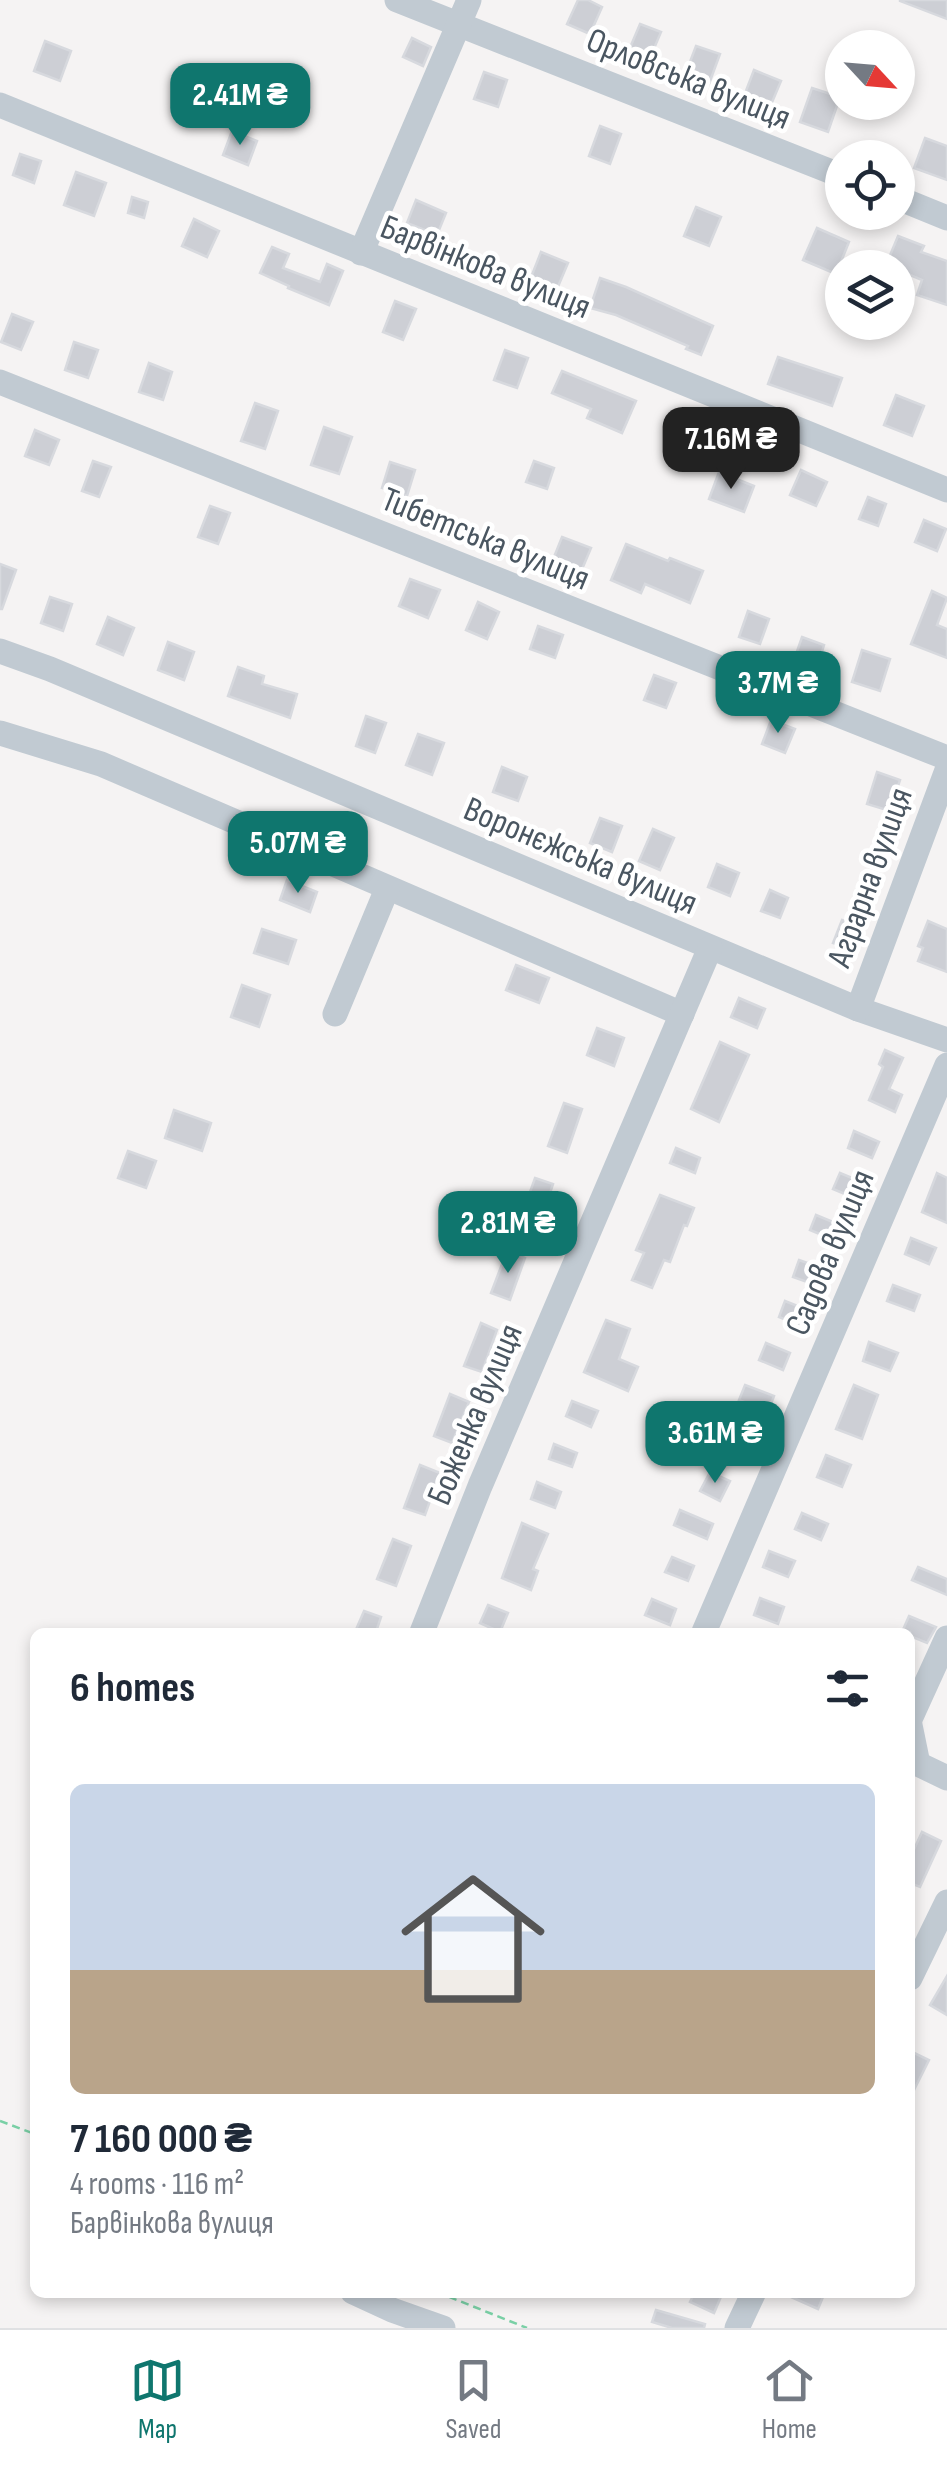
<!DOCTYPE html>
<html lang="en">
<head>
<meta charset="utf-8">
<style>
	:root { --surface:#fff; --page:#f2f2f3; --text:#1f2937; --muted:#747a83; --line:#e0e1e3; --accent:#0f766e }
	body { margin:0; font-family:"Sofia Sans Condensed",sans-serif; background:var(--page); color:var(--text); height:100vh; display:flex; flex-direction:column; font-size:38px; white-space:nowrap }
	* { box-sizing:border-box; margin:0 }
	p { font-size:32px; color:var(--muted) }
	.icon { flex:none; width:55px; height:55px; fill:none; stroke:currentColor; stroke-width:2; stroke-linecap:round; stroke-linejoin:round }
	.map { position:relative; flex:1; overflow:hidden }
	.drawer { position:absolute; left:30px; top:1628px; width:885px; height:670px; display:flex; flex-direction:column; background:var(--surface); border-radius:15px; box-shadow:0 5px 15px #0003 }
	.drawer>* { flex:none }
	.needle { width:65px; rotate:116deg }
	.buttons { position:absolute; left:825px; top:30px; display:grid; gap:20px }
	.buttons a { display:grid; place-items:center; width:90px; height:90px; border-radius:50%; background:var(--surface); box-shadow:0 5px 15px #0003; font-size:50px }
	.price { position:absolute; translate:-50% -85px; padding:0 22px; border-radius:20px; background:var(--accent); color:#fff; font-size:32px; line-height:65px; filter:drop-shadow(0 2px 5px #0008) }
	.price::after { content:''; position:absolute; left:50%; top:60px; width:30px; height:22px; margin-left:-15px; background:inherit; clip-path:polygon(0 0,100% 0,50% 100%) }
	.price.current { background:#222; color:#fff }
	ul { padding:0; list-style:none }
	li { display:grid; align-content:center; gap:20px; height:530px; padding:0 40px }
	li span { display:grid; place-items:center; height:310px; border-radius:15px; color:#555 }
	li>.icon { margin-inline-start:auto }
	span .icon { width:180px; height:180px; fill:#fffc; stroke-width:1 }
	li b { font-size:42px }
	h2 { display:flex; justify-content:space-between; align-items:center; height:120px; padding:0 40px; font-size:42px }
	.tab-bar { display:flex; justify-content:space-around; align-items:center; height:140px; border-top:2px solid var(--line); background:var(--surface); font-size:28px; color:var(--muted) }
	.tab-bar a { display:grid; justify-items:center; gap:5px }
	.tab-bar .current { color:var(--accent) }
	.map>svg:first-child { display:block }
	.building { fill:#cdcfd5; stroke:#d7d9de; stroke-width:2.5 }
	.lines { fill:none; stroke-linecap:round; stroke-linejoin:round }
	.path { stroke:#7ad0a6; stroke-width:2.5; stroke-dasharray:8 5; stroke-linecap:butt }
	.minor { stroke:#c1cad2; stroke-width:25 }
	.labels { text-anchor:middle; stroke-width:9; stroke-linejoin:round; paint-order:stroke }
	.street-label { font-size:35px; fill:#4a5661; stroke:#fff }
</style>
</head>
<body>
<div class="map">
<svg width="947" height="2328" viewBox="0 0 947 2328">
	<rect width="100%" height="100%" fill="#f5f3f3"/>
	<g class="building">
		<path d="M578 0H588L602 7 590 34 567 24Z"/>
		<path d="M900 0H947V19L900 1Z"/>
		<path d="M640 24 661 32 650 58 629 50Z"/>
		<path d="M412 38 431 47 423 66 403 57Z"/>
		<path d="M45 41 71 51 60 81 34 71Z"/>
		<path d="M696 46 720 54 709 84 685 75Z"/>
		<path d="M754 70 781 81 770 107 744 96Z"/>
		<path d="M484 72 507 80 498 107 474 99Z"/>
		<path d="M812 88 840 97 828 132 800 122Z"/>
		<path d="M600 126 621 134 610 164 589 156Z"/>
		<path d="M232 131 257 141 248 165 223 155Z"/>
		<path d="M925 138 947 146V180L914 168Z"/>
		<path d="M20 154 41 161 34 183 13 175Z"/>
		<path d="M76 172 106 183 94 216 64 205Z"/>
		<path d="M132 197 148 202 144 218 128 213Z"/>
		<path d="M416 200 446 213 437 235 407 223Z"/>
		<path d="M696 207 721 217 709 246 684 236Z"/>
		<path d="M194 219 219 231 207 257 182 246Z"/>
		<path d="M817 228 849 242 836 274 803 260Z"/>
		<path d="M898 236 924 246 921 252 947 261V305L917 295 922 280 898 270V268L886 265Z"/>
		<path d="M272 247 289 254 283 268 320 282 327 264 343 271 329 305 288 288 289 286 260 273Z"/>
		<path d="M541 252 568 263 554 296 528 285Z"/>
		<path d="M600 278 626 287 713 326 701 355 686 349 688 346 616 315 590 308Z"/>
		<path d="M395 301 416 309 403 340 383 332Z"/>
		<path d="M12 314 33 322 21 350 1 342Z"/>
		<path d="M74 342 98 350 88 378 65 370Z"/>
		<path d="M505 350 528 358 517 388 494 380Z"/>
		<path d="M778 357 842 378 832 406 768 384Z"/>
		<path d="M149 363 172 372 163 400 139 392Z"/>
		<path d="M562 371 636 401 622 433 587 418 591 409 552 393Z"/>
		<path d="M896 395 924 406 912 436 884 425Z"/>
		<path d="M255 403 278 411 265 449 241 441Z"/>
		<path d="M688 422 710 430 698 461 676 452Z"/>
		<path d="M324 427 352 437 339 474 311 465Z"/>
		<path d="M35 430 59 440 49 465 25 456Z"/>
		<path d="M93 461 111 467 99 497 82 491Z"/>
		<path d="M534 461 554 468 547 489 526 482Z"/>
		<path d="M390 462 415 470 407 496 382 488Z"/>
		<path d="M801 470 827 482 816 506 790 495Z"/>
		<path d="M719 472 754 486 744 512 709 499Z"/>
		<path d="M868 497 886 504 878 526 859 519Z"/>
		<path d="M210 506 230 513 218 544 198 537Z"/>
		<path d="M924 520 946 529 937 551 915 542Z"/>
		<path d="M562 537 591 548 580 574 552 562Z"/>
		<path d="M626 544 668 561 670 558 703 571 690 603 645 584 641 593 611 580Z"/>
		<path d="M0 564 16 570 2 609H0Z"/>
		<path d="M410 579 440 590 428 618 399 606Z"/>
		<path d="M932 591 947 598 937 625 947 629V658L911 644Z"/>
		<path d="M50 597 72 604 63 631 41 623Z"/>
		<path d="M478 602 499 612 487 639 466 630Z"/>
		<path d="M748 611 769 619 760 644 739 637Z"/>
		<path d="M108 617 134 628 123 655 97 644Z"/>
		<path d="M538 626 563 635 555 658 530 649Z"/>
		<path d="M802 637 824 645 817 668 794 660Z"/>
		<path d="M168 642 194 652 184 680 158 670Z"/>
		<path d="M862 650 890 659 880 691 852 682Z"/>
		<path d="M238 667 264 676 262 684 297 694 290 718 228 696Z"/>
		<path d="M654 675 676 683 666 708 644 700Z"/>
		<path d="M366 716 386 723 375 753 356 746Z"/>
		<path d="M771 720 795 729 785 753 762 744Z"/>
		<path d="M418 734 444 743 432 775 406 765Z"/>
		<path d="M502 767 527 777 518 801 493 792Z"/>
		<path d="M877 772 900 780 890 811 867 804Z"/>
		<path d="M600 818 622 826 612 852 590 843Z"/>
		<path d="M653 829 674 838 660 870 639 861Z"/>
		<path d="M717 864 739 873 730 896 708 887Z"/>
		<path d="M287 880 317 892 310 912 280 900Z"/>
		<path d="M770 890 788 898 780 918 761 911Z"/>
		<path d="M842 920 858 926 850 949 833 943Z"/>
		<path d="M928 921 947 929V972L918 961 923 948 918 946Z"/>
		<path d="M262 929 296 940 288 964 254 953Z"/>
		<path d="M516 965 549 978 539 1003 506 990Z"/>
		<path d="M242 985 270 995 259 1027 231 1017Z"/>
		<path d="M739 998 765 1009 757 1028 731 1017Z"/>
		<path d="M597 1028 624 1038 614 1066 587 1055Z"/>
		<path d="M720 1042 749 1055 719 1122 691 1109Z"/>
		<path d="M885 1050 903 1058 889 1089 902 1095 895 1112 869 1100 883 1067 879 1064Z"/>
		<path d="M564 1103 582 1109 567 1153 548 1146Z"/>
		<path d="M174 1110 211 1123 202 1151 165 1138Z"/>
		<path d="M854 1131 879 1142 872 1158 848 1148Z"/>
		<path d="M676 1148 700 1158 695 1173 670 1163Z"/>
		<path d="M128 1151 156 1161 146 1188 118 1178Z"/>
		<path d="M840 1173 864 1183 857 1199 833 1189Z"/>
		<path d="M937 1173 947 1178V1223L922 1212Z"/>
		<path d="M535 1178 553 1184 539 1227 520 1220Z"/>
		<path d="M660 1195 694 1208 687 1226 684 1225 670 1262 664 1260 652 1288 632 1280 644 1253 636 1250Z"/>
		<path d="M816 1215 845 1227 839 1242 810 1230Z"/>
		<path d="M911 1238 936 1248 929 1264 905 1254Z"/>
		<path d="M507 1251 525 1258 510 1300 491 1293Z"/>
		<path d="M799 1260 827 1270 821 1287 793 1277Z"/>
		<path d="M893 1285 920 1295 914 1311 887 1301Z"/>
		<path d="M785 1301 810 1311 804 1327 779 1317Z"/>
		<path d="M606 1320 630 1329 619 1359 638 1367 628 1391 584 1372Z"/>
		<path d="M481 1323 497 1330 482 1372 464 1366Z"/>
		<path d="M869 1342 898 1353 890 1371 863 1361Z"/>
		<path d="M766 1343 790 1353 783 1370 759 1360Z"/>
		<path d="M745 1385 774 1396 768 1412 739 1400Z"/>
		<path d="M854 1385 878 1395 862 1439 836 1429Z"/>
		<path d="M450 1394 469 1402 452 1443 434 1436Z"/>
		<path d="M572 1401 598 1411 591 1427 566 1416Z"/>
		<path d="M726 1429 751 1439 744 1454 720 1445Z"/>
		<path d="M554 1444 577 1453 572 1467 549 1459Z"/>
		<path d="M826 1455 851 1465 842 1487 817 1477Z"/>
		<path d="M420 1465 440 1473 425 1515 404 1508Z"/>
		<path d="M710 1472 730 1481 720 1501 700 1491Z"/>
		<path d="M537 1482 561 1492 555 1508 531 1499Z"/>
		<path d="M680 1510 713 1524 707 1539 674 1525Z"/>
		<path d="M802 1513 828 1524 821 1540 795 1529Z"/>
		<path d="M522 1523 548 1534 533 1569 538 1571 531 1590 502 1578Z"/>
		<path d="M393 1539 411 1546 396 1586 377 1579Z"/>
		<path d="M769 1551 795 1561 788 1577 763 1567Z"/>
		<path d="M672 1557 694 1566 688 1581 665 1572Z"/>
		<path d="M918 1567 947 1579V1595L912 1580Z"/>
		<path d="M760 1598 784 1607 778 1624 754 1615Z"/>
		<path d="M652 1599 676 1609 670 1625 645 1615Z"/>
		<path d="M488 1605 508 1613 500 1632 480 1623Z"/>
		<path d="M364 1611 381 1617 376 1632H355Z"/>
		<path d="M909 1616 936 1627 927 1643 910 1636V1632H902Z"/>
		<path d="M922 1832 941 1841 920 1887 910 1883V1858Z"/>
		<path d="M947 1976V2015L930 2005Z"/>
		<path d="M910 2051 929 2060 910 2098Z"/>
		<path d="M695 2292H723L714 2313 690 2302Z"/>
		<path d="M780 2292H825L818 2309Z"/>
		<path d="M656 2310 705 2324 704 2328H672L652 2322Z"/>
	</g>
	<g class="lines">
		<g class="path">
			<path d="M0 2121 35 2134"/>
			<path d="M437 2292 527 2328"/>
		</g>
		<g class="minor">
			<path d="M397 0 842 176"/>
			<path d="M0 105 947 490"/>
			<path d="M898 198 947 218"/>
			<path d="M361 253 469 0"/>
			<path d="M0 382 947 758"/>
			<path d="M0 651 50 669 858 1009 947 1040"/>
			<path d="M0 733 101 764 682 1014"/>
			<path d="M858 1009 947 770"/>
			<path d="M335 1014 387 889"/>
			<path d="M422 1632 480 1486 710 948"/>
			<path d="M704 1632 947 1065"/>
			<path d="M910 1719 947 1638"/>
			<path d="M910 1725 918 1764 947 1778"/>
			<path d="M910 1978 947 1902"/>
			<path d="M353 2292 392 2310 443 2328"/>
			<path d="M737 2328 754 2292"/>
		</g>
	</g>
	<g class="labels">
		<g class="street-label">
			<text transform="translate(689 78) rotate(22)" y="12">Орловська вулиця</text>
			<text transform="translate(486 266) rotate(22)" y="12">Барвінкова вулиця</text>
			<text transform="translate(486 538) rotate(22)" y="12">Тибетська вулиця</text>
			<text transform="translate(581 855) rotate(23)" y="12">Воронєжська вулиця</text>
			<text transform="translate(869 877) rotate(-70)" y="12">Аграрна вулиця</text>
			<text transform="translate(829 1252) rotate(-67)" y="12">Садова вулиця</text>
			<text transform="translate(474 1414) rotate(-67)" y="12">Боженка вулиця</text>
		</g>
	</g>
</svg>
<div class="buttons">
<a><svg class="needle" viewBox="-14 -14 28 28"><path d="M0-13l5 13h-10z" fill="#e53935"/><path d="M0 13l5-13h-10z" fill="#747a83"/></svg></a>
<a><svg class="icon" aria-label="locate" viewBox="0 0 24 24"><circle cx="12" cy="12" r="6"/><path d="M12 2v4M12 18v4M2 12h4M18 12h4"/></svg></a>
<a><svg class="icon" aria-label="layers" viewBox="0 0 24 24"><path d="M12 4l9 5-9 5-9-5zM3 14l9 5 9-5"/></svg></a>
</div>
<b class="price" style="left:240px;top:148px">2.41M ₴</b>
<b class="price current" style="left:731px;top:492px">7.16M ₴</b>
<b class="price" style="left:778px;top:736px">3.7M ₴</b>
<b class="price" style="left:298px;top:896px">5.07M ₴</b>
<b class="price" style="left:508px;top:1276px">2.81M ₴</b>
<b class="price" style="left:715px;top:1486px">3.61M ₴</b>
<section class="drawer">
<h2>6 homes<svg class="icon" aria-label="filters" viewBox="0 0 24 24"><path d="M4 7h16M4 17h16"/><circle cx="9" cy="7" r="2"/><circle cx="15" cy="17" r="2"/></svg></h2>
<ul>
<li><span style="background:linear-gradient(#c9d6e8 60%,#b9a48a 0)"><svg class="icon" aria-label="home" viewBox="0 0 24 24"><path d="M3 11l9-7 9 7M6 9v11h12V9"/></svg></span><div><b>7 160 000 ₴</b><p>4 rooms · 116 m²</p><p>Барвінкова вулиця</p></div></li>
</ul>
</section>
</div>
<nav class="tab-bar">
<a class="current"><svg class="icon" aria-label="map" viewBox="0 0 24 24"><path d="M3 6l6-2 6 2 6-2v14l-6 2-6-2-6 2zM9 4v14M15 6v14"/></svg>Map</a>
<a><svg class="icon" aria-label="saved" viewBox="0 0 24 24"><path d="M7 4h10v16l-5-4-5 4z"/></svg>Saved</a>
<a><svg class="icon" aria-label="home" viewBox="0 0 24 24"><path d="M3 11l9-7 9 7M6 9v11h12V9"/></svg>Home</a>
</nav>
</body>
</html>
